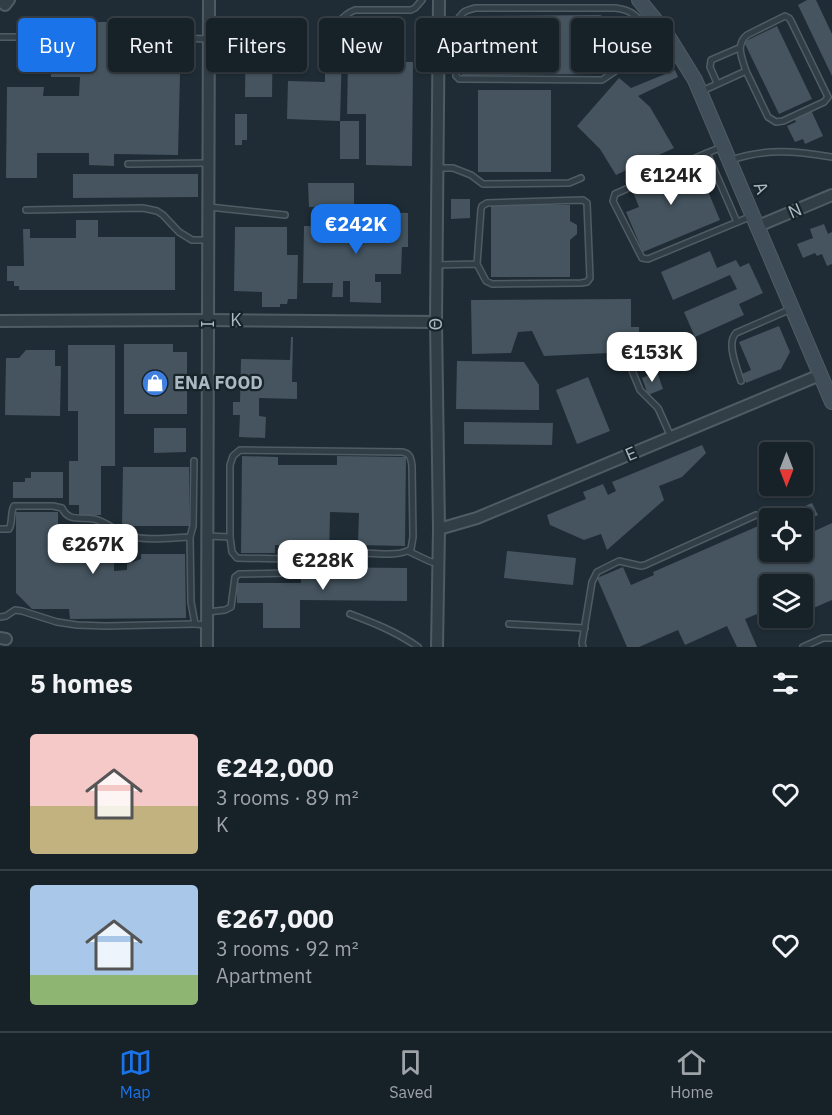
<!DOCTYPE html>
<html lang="en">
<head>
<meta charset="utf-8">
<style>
	:root { --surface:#172128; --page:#202930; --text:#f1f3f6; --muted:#9ea3a8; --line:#363e45; --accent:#1a73e8 }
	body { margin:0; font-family:"IBM Plex Sans",sans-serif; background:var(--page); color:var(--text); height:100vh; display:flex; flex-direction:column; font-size:22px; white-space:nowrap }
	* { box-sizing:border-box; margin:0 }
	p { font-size:20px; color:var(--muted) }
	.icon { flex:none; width:33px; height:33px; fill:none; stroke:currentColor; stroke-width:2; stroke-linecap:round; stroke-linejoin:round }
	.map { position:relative; height:647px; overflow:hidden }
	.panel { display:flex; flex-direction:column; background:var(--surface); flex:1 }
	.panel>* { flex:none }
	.guide { position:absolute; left:18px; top:18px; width:796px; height:54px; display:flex; gap:12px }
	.needle { width:39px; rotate:180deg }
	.controls { position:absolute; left:759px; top:442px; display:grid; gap:12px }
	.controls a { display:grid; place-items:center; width:54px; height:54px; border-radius:6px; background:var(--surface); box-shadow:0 2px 4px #0004,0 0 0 2px var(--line); font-size:30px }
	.price { position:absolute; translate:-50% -51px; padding:0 14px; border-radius:12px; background:#fff; color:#222; font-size:20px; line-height:39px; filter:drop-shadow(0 2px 3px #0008) }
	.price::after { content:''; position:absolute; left:50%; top:36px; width:18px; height:14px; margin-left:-9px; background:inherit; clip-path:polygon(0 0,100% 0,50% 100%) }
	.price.current { background:var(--accent); color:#fff }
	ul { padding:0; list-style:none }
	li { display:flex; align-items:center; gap:18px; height:150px; padding:0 30px }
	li+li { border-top:2px solid var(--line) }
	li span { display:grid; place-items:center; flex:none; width:168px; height:120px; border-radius:6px; color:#555 }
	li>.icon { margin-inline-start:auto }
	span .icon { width:72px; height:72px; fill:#fffc; stroke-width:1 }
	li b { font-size:26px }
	h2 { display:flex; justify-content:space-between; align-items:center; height:72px; padding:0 30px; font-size:26px }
	.pill { padding:0 21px; border-radius:6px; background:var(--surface); box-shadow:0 2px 4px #0004,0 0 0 2px var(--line); font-size:21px; line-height:54px }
	.pill.current { background:var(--accent); color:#fff }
	.tab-bar { display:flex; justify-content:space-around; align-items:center; height:84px; border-top:2px solid var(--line); background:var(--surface); font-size:16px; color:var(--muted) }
	.tab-bar a { display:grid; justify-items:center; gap:3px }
	.tab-bar .current { color:var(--accent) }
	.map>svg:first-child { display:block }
	.building { fill:#45545f }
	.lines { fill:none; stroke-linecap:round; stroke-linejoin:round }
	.lane-casing { stroke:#505c64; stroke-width:8 }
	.street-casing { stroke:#505c64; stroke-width:14 }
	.secondary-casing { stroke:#505c64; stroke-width:16 }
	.lane { stroke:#323e46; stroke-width:5 }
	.street { stroke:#323e46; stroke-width:10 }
	.secondary { stroke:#404e59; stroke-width:14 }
	.labels { text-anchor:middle; stroke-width:4.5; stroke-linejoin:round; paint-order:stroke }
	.street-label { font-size:18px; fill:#acb9c3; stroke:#18232a }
	.poi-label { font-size:18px; font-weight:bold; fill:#acb9c3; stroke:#18232a; text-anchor:start }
</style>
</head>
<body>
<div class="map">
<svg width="832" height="647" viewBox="0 0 832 647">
	<rect width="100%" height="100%" fill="#1f2c35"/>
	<g class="building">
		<path d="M807 0H816L832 34V76L798 5Z"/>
		<path d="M600 15 626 26 647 52 621 59H601V74L462 75 461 16Z"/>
		<path d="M80 22H127V30H135L134 50 188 51 187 74H180L178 155 114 154V166L89 165V153H37V178H6L7 87H44L43 96H79L80 77H51V51L75 52 76 30 80 31Z"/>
		<path d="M246 23H273L272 97H245Z"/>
		<path d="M777 26 812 99 779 114 744 42Z"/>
		<path d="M333 52H342L340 121 287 119 288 81 325 82V61H332Z"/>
		<path d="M348 61 413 62 412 166 366 165V114H347Z"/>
		<path d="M675 70 678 77 638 96 650 107 674 148 616 175 600 149 577 126 619 78 631 88Z"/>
		<rect x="478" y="90" width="73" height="82"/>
		<path d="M811 110 823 136 805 144 803 139 795 142 787 126 796 122 794 118Z"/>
		<path d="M235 114H247V140H242V145H235Z"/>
		<rect x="340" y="121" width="19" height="38"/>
		<path d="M695 160 720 220 643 252 626 212 639 207 631 187Z"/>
		<path d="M73 174H198V197L73 198Z"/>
		<path d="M308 183H354V207H309Z"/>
		<path d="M451 199H470V218L451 219Z"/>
		<path d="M491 205H570V221L577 225V234L570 240V277H491Z"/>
		<path d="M373 212 408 213V247H402L401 274H375V282H381V303L350 302V281H343V297H332L333 283H303L304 226 373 227Z"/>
		<path d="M76 220H98V237H175V290H19V286H14V281H7V266H24L23 229H30V238H76Z"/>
		<path d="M824 224 828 234 832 232V264L827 266 822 254 817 256 815 253 803 258 797 244 813 238 810 229Z"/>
		<path d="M235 227H287V255H298L297 299H288L287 304H280V307H262V292L234 291Z"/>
		<path d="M710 251 717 268 736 260 740 267 749 263 763 293 739 304 744 315 695 337 684 312 737 289 730 275 673 300 661 272Z"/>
		<path d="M631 299V327H639V339L631 352 544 356 532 331 518 332 511 353 472 354 471 300Z"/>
		<path d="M779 326 790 352 781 369 746 383 742 374 751 370 739 342Z"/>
		<path d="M291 337H293L292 382H297V399L259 398V416L266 417 265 438 239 437 240 415H233V402H240L241 359 290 360Z"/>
		<path d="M124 344H173V352H187V414H124Z"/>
		<path d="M68 345H115V466H101V515H79V505H69V461H78V411H68Z"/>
		<path d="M26 350H55V366H61L60 416 5 415 6 358H19Z"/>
		<path d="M457 361 524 362 539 385V410L456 409Z"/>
		<path d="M657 372 663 389 648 395 642 378Z"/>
		<path d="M588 377 610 431 577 444 556 390Z"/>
		<path d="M464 422 553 423 552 445 464 444Z"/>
		<path d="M154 428H186V452L154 453Z"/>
		<path d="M702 445 706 453 682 477 659 486 664 500 607 550 601 534 584 540 550 525 547 515 586 499 583 492 603 484 608 495 616 491 612 482Z"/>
		<path d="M242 456 278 457V465H337V456L406 457 405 546 358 545 359 513 330 512 329 557 294 556V546L275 545V553H241Z"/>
		<path d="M123 467H189V526H122Z"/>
		<path d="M31 472H63V498H13V482H25V478H31Z"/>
		<path d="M812 503 818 515 803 522 808 534 832 523V600L802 613V585H770V618H791L764 630 757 614 745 619 757 647H737L727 626 685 645 678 630 639 647H627L597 578 623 567 631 585 654 575 653 572 770 521V552H802V519H775Z"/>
		<path d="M16 512H58V534H71V525L97 526 96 554H114V571L127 570V564L141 559V554H185L186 618 70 619 69 609H32L16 593Z"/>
		<path d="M507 551 576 558 573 585 504 578Z"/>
		<path d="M301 567 407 568V601L300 600V628H263V603H237V583H301Z"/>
	</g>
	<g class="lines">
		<defs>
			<g id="lane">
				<path d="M141 21 169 36 177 38 209 39"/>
				<path d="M651 35 659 52 657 58 620 68 602 80 463 79H459L456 76C456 61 450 24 462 14 465 10 470 10 475 8H615C635 10 639 19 651 35L662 29"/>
				<path d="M0 37H36L50 34 62 26"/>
				<path d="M325 54C332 36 336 17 355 10H411L415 8 422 0"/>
				<path d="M717 83 710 67 711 60 739 48"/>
				<path d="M702 91 746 71C742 58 735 45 747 35L785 16 789 18 791 21 828 97 824 102 783 121 776 122 768 117 746 71"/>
				<path d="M722 147 707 153 737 222"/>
				<path d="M707 153 615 194 613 201 642 258 648 259 752 216"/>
				<path d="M731 160C766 148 796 151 832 157"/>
				<path d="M128 164 209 163"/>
				<path d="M438 168H453L471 175 483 184 569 183 581 178"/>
				<path d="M209 207 285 215"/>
				<path d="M26 210 143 208 157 211 163 215 179 232 192 240H209"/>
				<path d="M436 265 477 264 481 209 482 206 487 203 583 200 587 203 590 278 587 282 581 283 492 284 486 281 477 264"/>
				<path d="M631 368 640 390 658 408 671 437"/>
				<path d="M741 381C737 368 726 343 736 333L791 309"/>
				<path d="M240 450 402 452C410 453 411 458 412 466L413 537 411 549C397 558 374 552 357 553 348 554 341 556 333 560L237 558 232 552 230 537V465L233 456Z"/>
				<path d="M194 461 193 526 190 537 191 602 195 624 206 625"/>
				<path d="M0 529H9C13 522 10 513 14 506H53L62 508C69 523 81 516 94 519 105 521 114 530 124 534 144 542 168 538 190 537"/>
				<path d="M207 536 230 537"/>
				<path d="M408 551 429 561 439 564"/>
				<path d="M208 612 225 610 231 607 235 577 239 574 294 573"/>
				<path d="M350 614C374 623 397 632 418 647"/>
				<path d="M0 617 6 616 15 610 22 611 57 622 77 625 106 626 195 624"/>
				<path d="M509 624 585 628"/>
				<path d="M583 647 582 643 592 582 597 572 619 561 641 566 645 565 756 515"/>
				<path d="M803 647 823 638H832"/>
			</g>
			<g id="street">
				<path d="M0 0 5 5 9 0"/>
				<path d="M758 226 832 195"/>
				<path d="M0 321 208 320 436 322"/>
				<path d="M439 529 477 518 820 375"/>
				<path d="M0 638 6 639"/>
				<path d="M207 647 209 0"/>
				<path d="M437 647 439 529 436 322 439 0"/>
			</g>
			<path id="secondary" d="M639 0 666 33 695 80 832 402"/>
		</defs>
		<use href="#lane" class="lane-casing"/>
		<use href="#street" class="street-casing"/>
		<use href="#secondary" class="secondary-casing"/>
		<use href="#lane" class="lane"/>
		<use href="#street" class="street"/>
		<use href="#secondary" class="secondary"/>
	</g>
	<defs>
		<symbol id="shop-disc" viewBox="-11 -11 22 22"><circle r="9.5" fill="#3f7fe0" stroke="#18232a"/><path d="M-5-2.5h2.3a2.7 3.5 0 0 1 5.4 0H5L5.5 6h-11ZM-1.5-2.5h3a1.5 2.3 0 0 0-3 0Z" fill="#fff"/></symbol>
	</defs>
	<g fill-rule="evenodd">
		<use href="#shop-disc" x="140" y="368" width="30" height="30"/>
	</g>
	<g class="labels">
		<g class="street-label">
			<text transform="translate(761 188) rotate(67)" y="6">Α</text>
			<text transform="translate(795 211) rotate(-23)" y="6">Ν</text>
			<text x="236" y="326">Κ</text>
			<text transform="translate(208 324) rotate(-90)" y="6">Ι</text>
			<text transform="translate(436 324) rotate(-90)" y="6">Θ</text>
			<text transform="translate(631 454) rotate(-23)" y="6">Ε</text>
		</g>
		<g class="poi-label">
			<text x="174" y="389">ENA FOOD</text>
		</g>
	</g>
</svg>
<div class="controls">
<a><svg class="needle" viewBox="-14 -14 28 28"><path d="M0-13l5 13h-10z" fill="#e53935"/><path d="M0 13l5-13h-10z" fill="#9ea3a8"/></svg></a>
<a><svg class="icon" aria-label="locate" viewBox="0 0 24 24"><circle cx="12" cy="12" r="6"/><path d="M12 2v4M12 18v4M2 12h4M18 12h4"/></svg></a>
<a><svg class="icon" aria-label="layers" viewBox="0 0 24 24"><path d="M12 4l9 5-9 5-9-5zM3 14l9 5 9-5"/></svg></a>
</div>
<b class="price" style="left:671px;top:206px">€124K</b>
<b class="price current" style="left:356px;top:255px">€242K</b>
<b class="price" style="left:652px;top:383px">€153K</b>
<b class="price" style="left:93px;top:575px">€267K</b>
<b class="price" style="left:323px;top:591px">€228K</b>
<div class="guide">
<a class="pill current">Buy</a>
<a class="pill">Rent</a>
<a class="pill">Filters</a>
<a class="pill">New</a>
<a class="pill">Apartment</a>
<a class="pill">House</a>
</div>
</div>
<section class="panel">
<h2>5 homes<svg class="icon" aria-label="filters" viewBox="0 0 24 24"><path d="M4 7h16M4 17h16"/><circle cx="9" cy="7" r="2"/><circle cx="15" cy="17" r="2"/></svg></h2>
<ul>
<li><span style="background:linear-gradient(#f6c9c9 60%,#c2b280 0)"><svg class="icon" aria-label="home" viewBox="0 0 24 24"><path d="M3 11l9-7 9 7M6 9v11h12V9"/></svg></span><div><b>€242,000</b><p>3 rooms · 89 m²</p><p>Κ</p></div><svg class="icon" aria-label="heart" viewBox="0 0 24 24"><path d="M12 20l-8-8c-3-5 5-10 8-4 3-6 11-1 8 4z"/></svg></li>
<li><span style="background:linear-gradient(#a9c7e8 75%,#8fb573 0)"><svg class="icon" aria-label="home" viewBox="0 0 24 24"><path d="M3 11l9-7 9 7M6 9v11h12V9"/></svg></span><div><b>€267,000</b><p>3 rooms · 92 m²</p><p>Apartment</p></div><svg class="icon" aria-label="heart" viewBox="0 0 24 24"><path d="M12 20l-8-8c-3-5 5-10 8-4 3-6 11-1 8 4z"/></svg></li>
</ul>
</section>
<nav class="tab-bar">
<a class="current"><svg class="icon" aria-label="map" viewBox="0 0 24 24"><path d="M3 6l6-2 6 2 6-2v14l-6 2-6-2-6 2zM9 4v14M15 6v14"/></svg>Map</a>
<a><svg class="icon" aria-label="saved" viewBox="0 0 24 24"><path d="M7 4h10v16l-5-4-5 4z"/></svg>Saved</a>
<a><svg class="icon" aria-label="home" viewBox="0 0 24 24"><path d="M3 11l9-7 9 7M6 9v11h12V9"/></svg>Home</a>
</nav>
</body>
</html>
